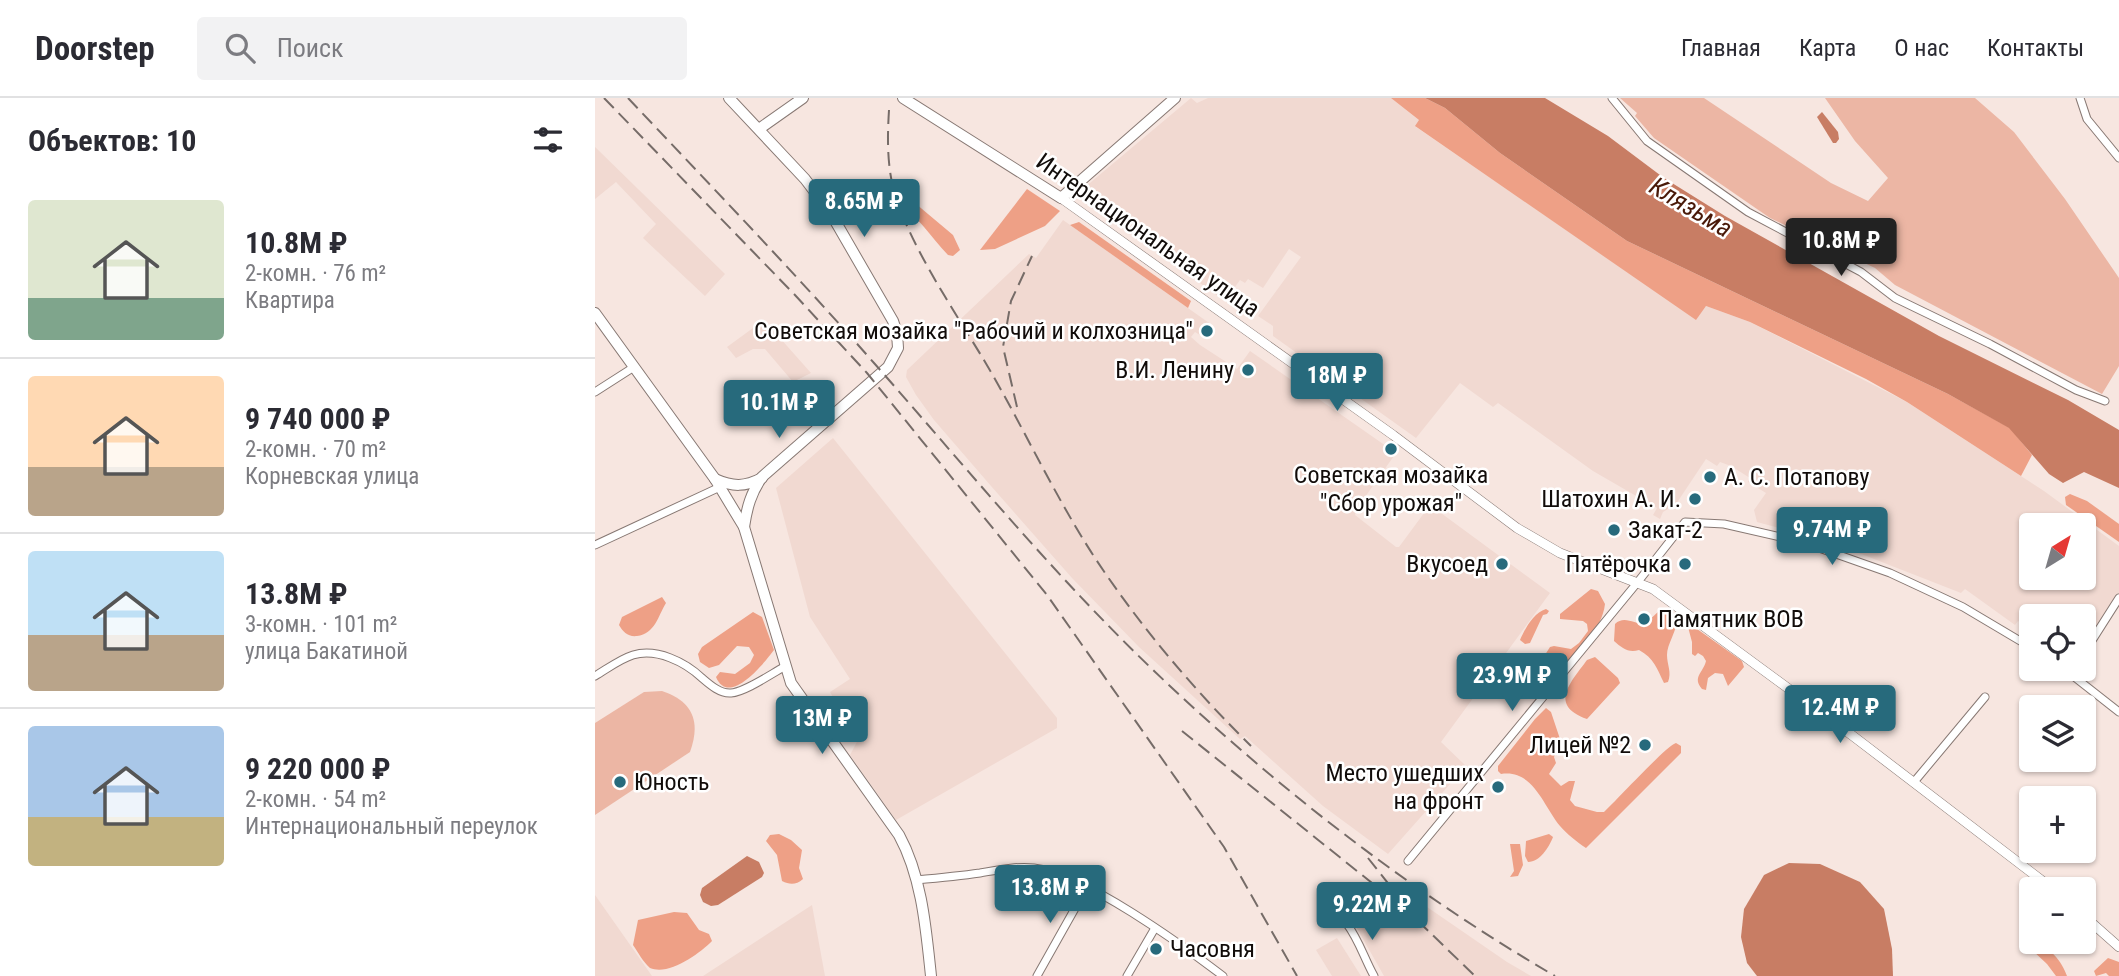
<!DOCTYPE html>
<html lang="ru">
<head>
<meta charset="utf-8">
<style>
	:root { --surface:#fff; --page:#f2f2f3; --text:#2b2b33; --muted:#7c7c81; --line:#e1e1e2; --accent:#276a7c }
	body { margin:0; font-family:"Roboto Condensed",sans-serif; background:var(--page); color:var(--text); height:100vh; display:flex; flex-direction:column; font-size:26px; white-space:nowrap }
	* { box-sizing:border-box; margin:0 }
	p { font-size:23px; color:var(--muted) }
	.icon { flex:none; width:38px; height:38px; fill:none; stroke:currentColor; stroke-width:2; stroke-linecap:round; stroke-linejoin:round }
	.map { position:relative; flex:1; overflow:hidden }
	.sheet { display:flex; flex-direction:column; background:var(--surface); width:595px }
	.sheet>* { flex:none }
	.needle { width:46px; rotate:37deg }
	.buttons { position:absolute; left:1424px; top:415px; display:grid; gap:14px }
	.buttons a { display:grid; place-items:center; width:77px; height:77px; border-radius:7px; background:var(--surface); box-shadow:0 2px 5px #0004; font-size:35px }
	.price { position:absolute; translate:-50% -60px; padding:0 16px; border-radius:7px; background:var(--accent); color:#fff; font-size:23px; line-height:46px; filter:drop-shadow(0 2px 4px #0008) }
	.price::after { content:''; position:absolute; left:50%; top:42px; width:21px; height:16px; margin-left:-10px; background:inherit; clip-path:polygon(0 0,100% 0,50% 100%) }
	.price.on { background:#222; color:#fff }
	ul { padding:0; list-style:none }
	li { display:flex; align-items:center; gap:21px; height:175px; padding:0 28px }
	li+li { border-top:2px solid var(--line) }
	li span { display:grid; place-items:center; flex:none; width:196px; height:140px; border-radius:7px; color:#555 }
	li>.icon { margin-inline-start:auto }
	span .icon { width:84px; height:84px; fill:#fffc; stroke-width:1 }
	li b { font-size:30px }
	h2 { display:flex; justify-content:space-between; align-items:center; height:84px; padding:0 28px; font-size:30px }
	header { display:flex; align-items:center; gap:42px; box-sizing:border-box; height:98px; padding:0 35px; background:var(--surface); border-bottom:2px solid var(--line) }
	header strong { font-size:33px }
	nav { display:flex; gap:38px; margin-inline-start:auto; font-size:24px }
	.search { width:490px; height:63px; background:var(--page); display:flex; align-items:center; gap:18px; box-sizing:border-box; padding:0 24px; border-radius:7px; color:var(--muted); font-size:26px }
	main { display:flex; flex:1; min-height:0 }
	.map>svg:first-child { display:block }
	.built { fill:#f1d9d1; fill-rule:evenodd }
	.green { fill:#ecb6a4 }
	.forest { fill:#eea086 }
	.water { fill:#c87d64 }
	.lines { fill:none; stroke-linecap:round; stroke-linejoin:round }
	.minor-casing { stroke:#877873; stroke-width:9 }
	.tertiary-casing { stroke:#877873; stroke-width:10 }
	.secondary-casing { stroke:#877873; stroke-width:12 }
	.minor { stroke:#fff; stroke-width:7 }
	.tertiary { stroke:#fff; stroke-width:9 }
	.secondary { stroke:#fff; stroke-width:10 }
	.rail { stroke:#766c68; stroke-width:2; stroke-dasharray:14 7; stroke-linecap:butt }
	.poi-dot { fill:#276a7c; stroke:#fff; stroke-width:2.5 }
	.labels { text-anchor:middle; stroke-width:5; stroke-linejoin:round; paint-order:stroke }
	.street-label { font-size:24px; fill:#110c0a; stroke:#fff }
	.poi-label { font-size:24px; fill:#110c0a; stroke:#fff; text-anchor:end }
	.water-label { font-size:26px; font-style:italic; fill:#491908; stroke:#fff }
</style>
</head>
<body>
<header>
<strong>Doorstep</strong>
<div class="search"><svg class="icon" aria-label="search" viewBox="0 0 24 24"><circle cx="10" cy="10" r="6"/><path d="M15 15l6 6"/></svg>Поиск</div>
<nav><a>Главная</a><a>Карта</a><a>О нас</a><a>Контакты</a></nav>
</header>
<main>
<section class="sheet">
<h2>Объектов: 10<svg class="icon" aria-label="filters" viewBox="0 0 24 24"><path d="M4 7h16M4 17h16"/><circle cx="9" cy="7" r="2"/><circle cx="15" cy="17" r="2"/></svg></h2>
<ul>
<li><span style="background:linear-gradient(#dfe7d0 70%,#7fa58c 0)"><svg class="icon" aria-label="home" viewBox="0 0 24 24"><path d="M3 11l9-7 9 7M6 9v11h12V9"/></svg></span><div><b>10.8M ₽</b><p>2-комн. · 76 m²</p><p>Квартира</p></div></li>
<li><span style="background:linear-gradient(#ffd9b3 65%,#b9a48a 0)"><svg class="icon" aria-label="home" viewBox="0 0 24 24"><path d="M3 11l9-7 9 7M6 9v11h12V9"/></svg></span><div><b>9 740 000 ₽</b><p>2-комн. · 70 m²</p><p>Корневская улица</p></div></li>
<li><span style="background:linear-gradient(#bfe0f5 60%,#b9a48a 0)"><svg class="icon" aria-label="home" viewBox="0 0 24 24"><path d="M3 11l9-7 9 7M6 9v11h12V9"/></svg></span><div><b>13.8M ₽</b><p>3-комн. · 101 m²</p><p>улица Бакатиной</p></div></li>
<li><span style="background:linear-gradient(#a9c7e8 65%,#c2b280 0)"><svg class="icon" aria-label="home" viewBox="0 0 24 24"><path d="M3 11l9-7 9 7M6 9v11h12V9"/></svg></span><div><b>9 220 000 ₽</b><p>2-комн. · 54 m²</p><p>Интернациональный переулок</p></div></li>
</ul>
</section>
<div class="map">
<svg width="1524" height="878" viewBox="0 0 1524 878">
	<rect width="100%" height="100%" fill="#f7e6e0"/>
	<g class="built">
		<path d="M596 0 602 5 613 0H796L825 23 821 29 1101 221 1111 208 1155 224 1312 304 1449 393 1524 448V496L1489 549V518H1437V533L1423 523 1420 527 1370 491 1366 495 1210 434 1206 436 1162 424 1159 412 1171 395 1153 384 1155 380 1136 368 1125 364 1122 368 1111 361 1081 406 1068 414 1065 421 1058 417 1062 410 998 373 903 305 898 309 865 285 821 340 678 238V228L663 218 706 159 694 151 668 190 653 181 650 185 645 182 630 203 591 175 592 171 585 166 583 168 500 112 502 108 493 103 491 106 487 103 489 100 483 95ZM1437 427H1489V480H1437Z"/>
		<path d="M0 49 130 176 110 198 48 140 61 126 21 84 0 101Z"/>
		<path d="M468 122 617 227 608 239 600 234 596 239 605 247 642 271 655 253 801 355 770 399 763 402 760 417 801 449H804L835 407 955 495 846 644 871 668 793 756 728 708 650 638 645 641 544 549 477 480 396 388 339 322 321 297 311 279 312 272 434 156 441 160Z"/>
		<path d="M169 222 216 275 198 284 170 251H158L141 260 132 249Z"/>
		<path d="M238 340 462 620V630L301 722 255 657 265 638 262 633 258 626 249 631 237 612 243 608 235 594 255 581 215 519 181 390Z"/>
		<path d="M803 789 912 864 936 878H789L759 825Z"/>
		<path d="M0 797 57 878H0Z"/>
		<path d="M217 807 230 878H108Z"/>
		<path d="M742 840 766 878H737L721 852Z"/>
	</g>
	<g class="green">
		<path d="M1025 0H1109L1236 85 1273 103 1293 80 1260 43 1230 0H1380L1419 34 1470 101 1524 180V268L1507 296 1300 187 1280 170 1175 120 1059 40 1040 18 1042 15Z"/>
		<path d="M67 593C98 603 106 624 95 654L0 717V625L49 594Z"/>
	</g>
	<g class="forest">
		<path d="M796 0H830L850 10 905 55 1032 143 1353 296 1415 330 1437 357 1426 378 1312 304 1271 281 1155 224 1111 208 1101 222 820 28 824 22Z"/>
		<path d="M432 91 465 113 450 128 400 151 385 152Z"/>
		<path d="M308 95 358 137 365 152 358 158 353 157C344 148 337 138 329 129 319 117 309 113 308 95Z"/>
		<path d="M484 124 596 203 593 210 475 127Z"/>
		<path d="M1475 396 1492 403 1524 426V444L1471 407 1470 399Z"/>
		<path d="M996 491 1003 493 1010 506C1007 533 981 554 964 573 955 573 951 568 948 560L955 549 959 548 976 551 984 545 993 533 992 526 988 523 965 521V516Z"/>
		<path d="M67 499 71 505C63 518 60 536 42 538 33 539 28 534 24 527L27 519Z"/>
		<path d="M951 511 954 513 952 516 948 517 935 545 930 546 925 542C930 531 938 515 951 511Z"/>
		<path d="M1064 513C1071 514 1080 516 1081 525 1081 535 1072 546 1072 557 1072 567 1077 574 1073 584L1069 585C1062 571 1059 560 1044 552 1033 555 1027 550 1019 543L1020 526C1029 517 1039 526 1050 526Z"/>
		<path d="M158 514 167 519 179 552C170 564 134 610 121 579L125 574 140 576 155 565 159 557 154 549 142 548 124 567 114 570 105 564 103 556 107 549Z"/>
		<path d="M1095 526 1147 563 1149 569 1133 588 1128 576 1120 575 1113 580 1111 592 1107 591C1097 579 1108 575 1111 563L1108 558 1103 555 1100 558 1097 556V544L1093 529Z"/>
		<path d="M1000 559 1023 580 1025 585 992 621C953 607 976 584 992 562Z"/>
		<path d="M951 610 956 614 966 644 959 659 961 665 954 676 966 688 974 683H980L975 702 980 708 1002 714H1009C1021 703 1072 647 1081 645L1086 648V655L991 750C982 744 972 736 965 728 948 707 938 671 906 676L903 673V668L940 621Z"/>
		<path d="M184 736 196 742 207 752 204 770 208 781C201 787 195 787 187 783L182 757 171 743 175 737Z"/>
		<path d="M954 736 958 739C954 749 945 764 933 764L930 758 931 743Z"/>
		<path d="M915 746H925L928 767 923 778 915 779 919 773Z"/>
		<path d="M79 814 92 815 104 832 114 836 117 843C104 856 74 878 55 870 48 864 43 854 38 847L43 822Z"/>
		<path d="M1439 844C1454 848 1467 863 1472 878H1461L1452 866 1435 850Z"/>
		<path d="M1513 860 1524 864V878H1514L1511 875 1501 878 1499 873Z"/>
	</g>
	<g class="water">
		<path d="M830 0H950L1013 38 1069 80 1130 118 1344 238 1473 302 1524 332V390L1489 374 1468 385 1454 376 1414 330 1353 296 1032 143 905 55 850 10Z"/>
		<path d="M1227 14 1243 34 1244 41 1241 45H1238L1222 19Z"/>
		<path d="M152 758 164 764 169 775 167 779 123 807 116 808 108 804 105 797 107 790Z"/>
		<path d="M1194 765 1225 766 1265 784 1289 811 1297 851 1298 878H1162L1152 865 1146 839 1149 811 1169 777Z"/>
	</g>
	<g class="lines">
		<defs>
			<g id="minor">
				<path d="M1017 0 1052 43 1153 114 1266 174 1300 200 1395 246 1481 292 1510 303"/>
				<path d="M1485 0 1492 21 1524 60"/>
				<path d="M0 294 39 269"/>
				<path d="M0 447 125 389"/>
				<path d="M1489 555 1524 500"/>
				<path d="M1468 570 1524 614"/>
				<path d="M0 578C12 571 25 561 38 557 62 550 90 564 107 580 114 586 125 596 136 595 150 594 176 576 189 569"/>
				<path d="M1319 684 1390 599"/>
				<path d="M813 763 1042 485 1090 424 1129 426 1207 444 1295 475 1368 509 1437 550"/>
				<path d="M321 782C343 780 364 778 385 775 403 772 421 768 439 770 488 775 587 847 628 878"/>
				<path d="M752 826C764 842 769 860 779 878"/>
				<path d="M442 878 492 789"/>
				<path d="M532 878 560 830"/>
			</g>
			<g id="tertiary">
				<path d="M466 100 798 337 922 430 965 455 1058 491 1258 638 1458 791"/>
				<path d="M1489 818 1524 849"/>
			</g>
			<g id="secondary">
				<path d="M134 0 210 81 235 114 298 223 302 235 303 250 293 269 167 379C156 395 152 409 149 429"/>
				<path d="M308 0 466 100 580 0"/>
				<path d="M164 31 208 0"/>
				<path d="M0 215 120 381 149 429 196 585 304 737C327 779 331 831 336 878"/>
				<path d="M120 381C138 389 150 389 167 380"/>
			</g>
		</defs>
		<use href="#minor" class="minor-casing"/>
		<use href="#tertiary" class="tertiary-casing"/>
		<use href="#secondary" class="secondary-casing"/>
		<use href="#minor" class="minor"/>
		<use href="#tertiary" class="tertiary"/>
		<use href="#secondary" class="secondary"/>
		<g class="rail">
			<path d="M9 0 199 196 272 275 452 497 629 749 702 878"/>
			<path d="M33 0C116 88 199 174 279 265 369 367 457 475 556 570 677 686 814 793 960 878"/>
			<path d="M294 12C292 44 292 76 303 106 324 163 365 221 396 274 431 335 461 400 500 460 545 528 598 591 656 648"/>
			<path d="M422 309 408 249 416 203 437 158"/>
			<path d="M587 633 787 793 828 829"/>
			<path d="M773 760 803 798"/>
			<path d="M823 823 880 878"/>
		</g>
	</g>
	<g class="poi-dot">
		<circle cx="612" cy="233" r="7"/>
		<circle cx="653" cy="272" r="7"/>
		<circle cx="796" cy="351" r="7"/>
		<circle cx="1115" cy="379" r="7"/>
		<circle cx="1100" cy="401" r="7"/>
		<circle cx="1019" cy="432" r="7"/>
		<circle cx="907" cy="466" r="7"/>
		<circle cx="1090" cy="466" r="7"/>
		<circle cx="1049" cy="521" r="7"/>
		<circle cx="1050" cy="647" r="7"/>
		<circle cx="25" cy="684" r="7"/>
		<circle cx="903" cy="689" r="7"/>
		<circle cx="561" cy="851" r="7"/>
	</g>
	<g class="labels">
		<g class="street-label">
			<text transform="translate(553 137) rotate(35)" y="8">Интернациональная улица</text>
		</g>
		<g class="poi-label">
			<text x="598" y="241">Советская мозайка "Рабочий и колхозница"</text>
			<text x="639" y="280">В.И. Ленину</text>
			<text x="796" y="385" text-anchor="middle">Советская мозайка<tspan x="796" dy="28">"Сбор урожая"</tspan></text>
			<text x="1129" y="387" text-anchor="start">А. С. Потапову</text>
			<text x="1086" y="409">Шатохин А. И.</text>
			<text x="1033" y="440" text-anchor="start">Закат-2</text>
			<text x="893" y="474">Вкусоед</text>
			<text x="1076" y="474">Пятёрочка</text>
			<text x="1063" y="529" text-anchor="start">Памятник ВОВ</text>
			<text x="1036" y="655">Лицей №2</text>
			<text x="889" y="683">Место ушедших<tspan x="889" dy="28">на фронт</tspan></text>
			<text x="39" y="692" text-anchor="start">Юность</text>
			<text x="575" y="859" text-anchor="start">Часовня</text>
		</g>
		<g class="water-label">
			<text transform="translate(1096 109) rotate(31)" y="9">Клязьма</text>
		</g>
	</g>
</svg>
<div class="buttons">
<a><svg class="needle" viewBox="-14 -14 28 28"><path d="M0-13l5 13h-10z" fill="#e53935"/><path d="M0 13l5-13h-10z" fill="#7c7c81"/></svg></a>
<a><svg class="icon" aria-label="locate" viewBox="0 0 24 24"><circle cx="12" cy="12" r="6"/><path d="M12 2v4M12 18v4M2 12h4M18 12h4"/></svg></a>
<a><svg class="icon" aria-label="layers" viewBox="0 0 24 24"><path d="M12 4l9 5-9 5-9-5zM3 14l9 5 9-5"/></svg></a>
<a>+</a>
<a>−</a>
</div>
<b class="price" style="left:269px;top:141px">8.65M ₽</b>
<b class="price on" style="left:1246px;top:180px">10.8M ₽</b>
<b class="price" style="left:742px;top:315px">18M ₽</b>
<b class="price" style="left:184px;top:342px">10.1M ₽</b>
<b class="price" style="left:1237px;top:469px">9.74M ₽</b>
<b class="price" style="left:917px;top:615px">23.9M ₽</b>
<b class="price" style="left:1245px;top:647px">12.4M ₽</b>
<b class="price" style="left:227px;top:658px">13M ₽</b>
<b class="price" style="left:455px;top:827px">13.8M ₽</b>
<b class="price" style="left:777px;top:844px">9.22M ₽</b>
</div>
</main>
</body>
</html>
